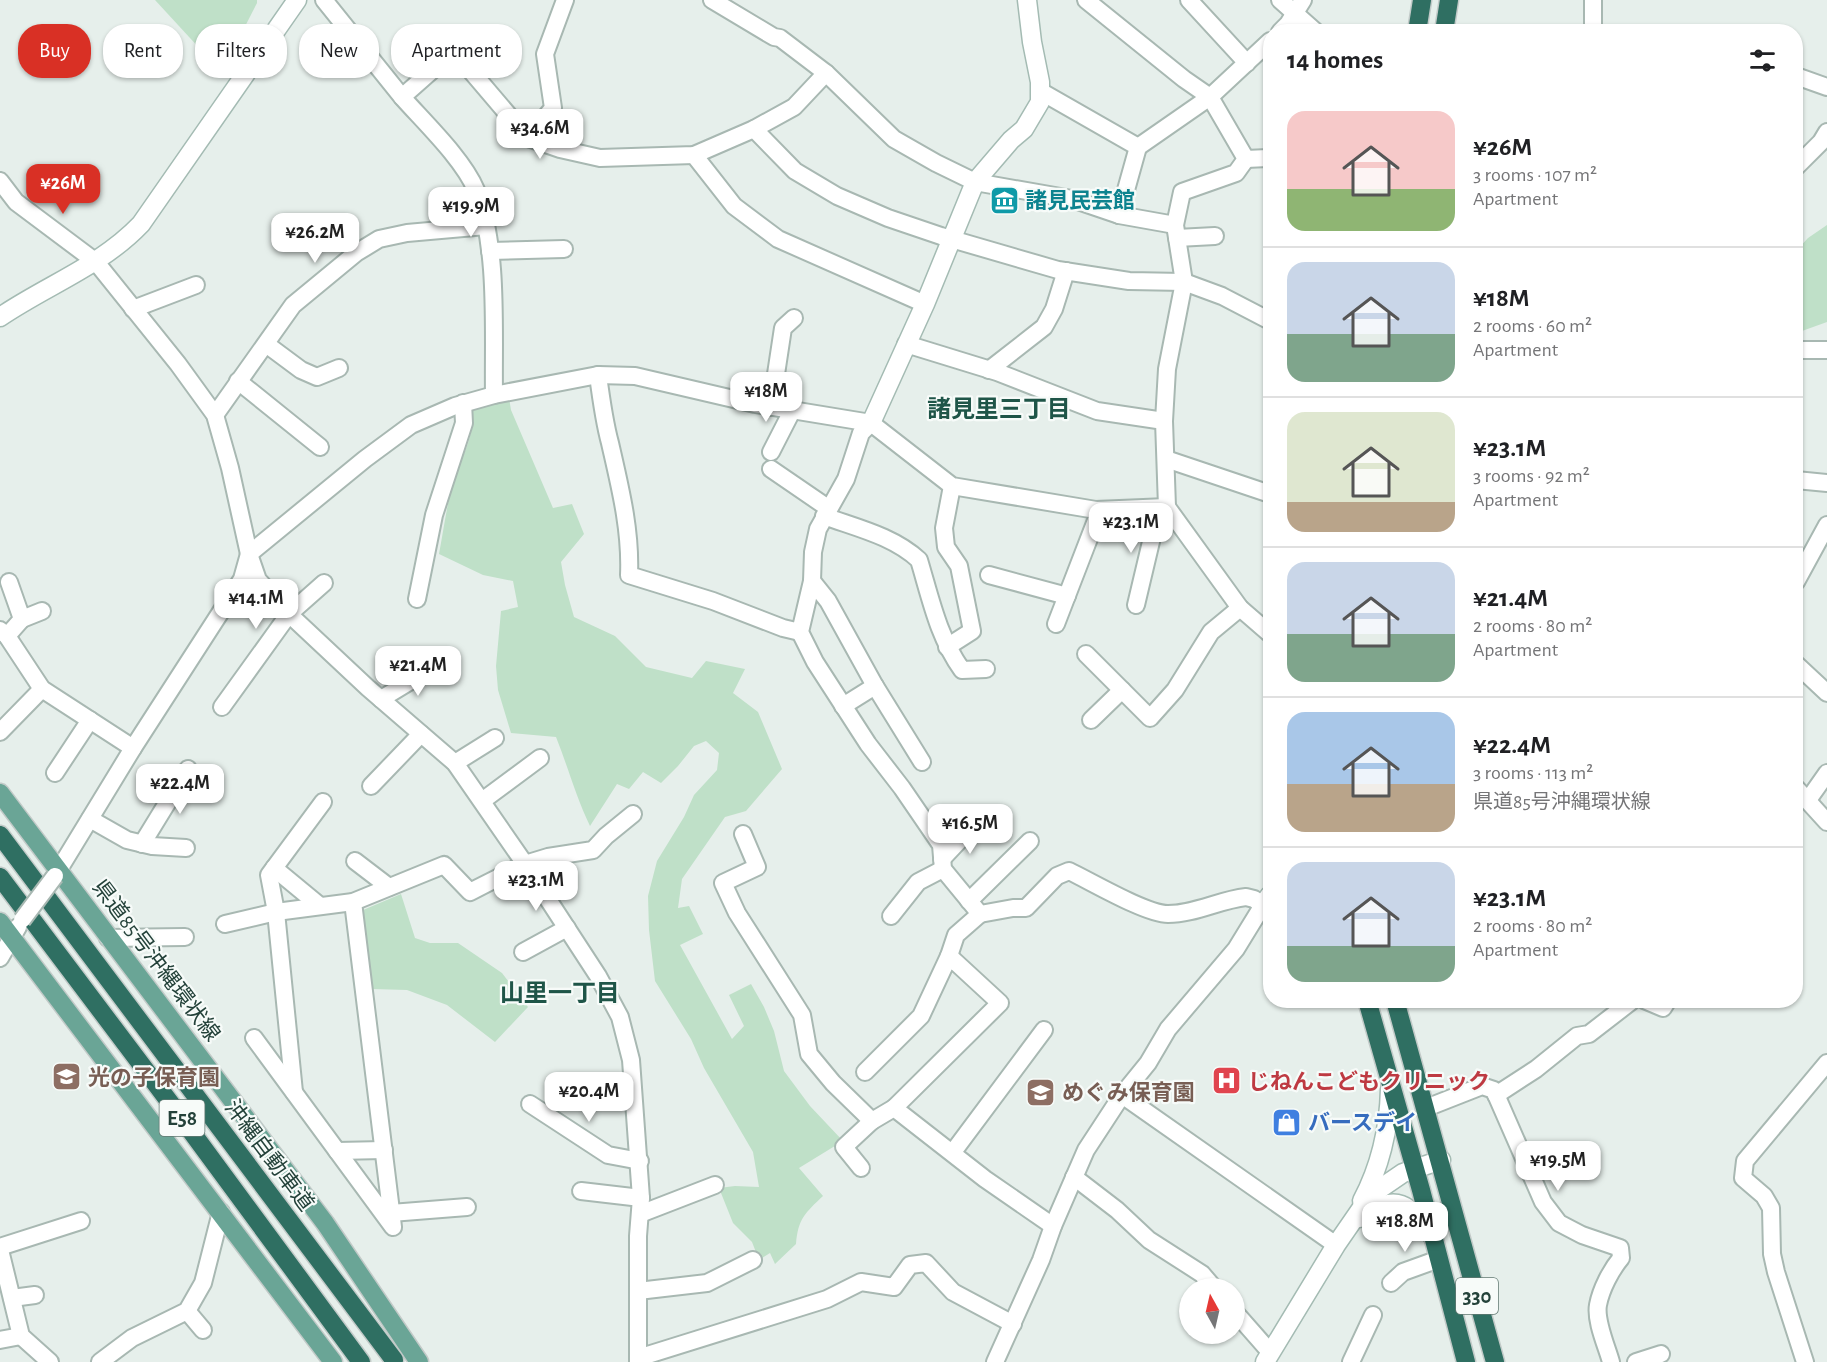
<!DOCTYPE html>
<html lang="en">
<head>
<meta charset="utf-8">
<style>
	:root { --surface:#fff; --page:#f6f6f6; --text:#202124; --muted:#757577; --line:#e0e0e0; --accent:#d93025 }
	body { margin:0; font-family:"Alegreya Sans","Noto Sans JP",sans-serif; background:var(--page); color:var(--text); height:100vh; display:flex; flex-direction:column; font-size:22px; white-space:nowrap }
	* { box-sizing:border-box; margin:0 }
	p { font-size:20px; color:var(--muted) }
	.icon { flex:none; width:33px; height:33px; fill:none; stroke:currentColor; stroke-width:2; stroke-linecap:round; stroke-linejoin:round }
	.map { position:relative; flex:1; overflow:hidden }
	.side { position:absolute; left:1263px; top:24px; width:540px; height:984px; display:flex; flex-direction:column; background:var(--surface); border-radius:24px; box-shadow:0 2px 4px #0004 }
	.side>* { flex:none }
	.hud { position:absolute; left:18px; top:24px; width:570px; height:54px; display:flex; gap:12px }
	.needle { width:39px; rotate:352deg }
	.fabs { position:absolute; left:1179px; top:1278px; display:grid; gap:12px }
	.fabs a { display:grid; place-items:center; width:66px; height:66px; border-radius:50%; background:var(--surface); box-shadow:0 2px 4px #0004; font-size:30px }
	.price { position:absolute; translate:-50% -51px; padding:0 14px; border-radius:12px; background:#fff; color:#222; font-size:20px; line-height:39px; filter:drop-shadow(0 2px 3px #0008) }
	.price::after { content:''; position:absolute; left:50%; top:36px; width:18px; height:14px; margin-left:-9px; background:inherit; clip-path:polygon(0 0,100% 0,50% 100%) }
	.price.active { background:var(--accent); color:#fff }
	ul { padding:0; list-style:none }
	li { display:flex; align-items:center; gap:18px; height:150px; padding:0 24px }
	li+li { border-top:2px solid var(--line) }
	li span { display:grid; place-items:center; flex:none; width:168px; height:120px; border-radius:18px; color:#555 }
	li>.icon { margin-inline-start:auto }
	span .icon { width:72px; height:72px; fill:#fffc; stroke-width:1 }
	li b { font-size:26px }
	h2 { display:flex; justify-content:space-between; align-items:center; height:72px; padding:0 24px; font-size:26px }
	.chip { padding:0 21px; border-radius:24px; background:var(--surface); box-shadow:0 2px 4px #0004; font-size:21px; line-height:54px }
	.chip.active { background:var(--accent); color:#fff }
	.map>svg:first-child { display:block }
	.green { fill:#bfe0c8 }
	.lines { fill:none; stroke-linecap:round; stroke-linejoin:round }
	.street-casing { stroke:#a8b8b2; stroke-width:20 }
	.secondary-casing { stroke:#a4bbb3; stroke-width:21 }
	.primary-casing { stroke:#c2cac8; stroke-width:21 }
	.highway-casing { stroke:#c2cac8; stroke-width:21 }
	.street { stroke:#fff; stroke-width:16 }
	.secondary { stroke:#fff; stroke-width:18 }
	.primary { stroke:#6aa596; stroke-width:18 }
	.highway { stroke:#2f6f62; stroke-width:18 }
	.street-bridge-casing { stroke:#a8b8b2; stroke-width:20; stroke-linecap:butt }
	.street-bridge { stroke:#fff; stroke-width:16 }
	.labels { text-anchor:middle; stroke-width:4.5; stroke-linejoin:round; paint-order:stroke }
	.shield { fill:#f7fbf9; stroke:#637a73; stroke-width:1.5 }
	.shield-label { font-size:21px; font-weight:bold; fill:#24423a }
	.culture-label { font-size:22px; font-weight:bold; fill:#0d838f; stroke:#f7fbf9; text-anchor:start }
	.street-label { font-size:22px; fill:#24423a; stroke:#f7fbf9 }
	.education-label { font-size:22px; font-weight:bold; fill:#785e54; stroke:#f7fbf9; text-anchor:start }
	.health-label { font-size:22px; font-weight:bold; fill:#be3a42; stroke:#f7fbf9; text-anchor:start }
	.shop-label { font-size:22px; font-weight:bold; fill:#366cbe; stroke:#f7fbf9; text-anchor:start }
	.neighbourhood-label { font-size:24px; font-weight:bold; fill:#1f5548; stroke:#f7fbf9 }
</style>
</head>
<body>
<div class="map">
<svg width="1827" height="1362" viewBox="0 0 1827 1362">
	<rect width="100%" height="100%" fill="#e6efeb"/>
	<g class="green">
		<path d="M155 0H257V3L237 42 213 63Z"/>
		<path d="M1827 225V322L1802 331 1796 337V251L1808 238Z"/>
		<path d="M508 392 511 410 553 508 572 504 584 534 561 562 565 585 574 617 615 636 646 667 692 678 706 661 745 669 733 693 758 712 782 769 746 811 725 817 682 879 678 908 689 906 703 934 680 945 732 1039 744 1026 729 995 751 984 764 1007 774 1031 784 1071 810 1106 843 1141 799 1168 823 1196C805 1213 798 1219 796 1244L775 1264 770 1253 759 1260 752 1242 733 1223 719 1188 735 1186 759 1187 753 1152 704 1068 691 1039 655 981 649 930 648 896 657 861 684 817 694 795 717 770 719 753 706 741 694 746 678 766 661 783 643 772 629 789 617 784 590 826C576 797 568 767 556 737L511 733 498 690 496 666 501 611 518 607 513 581 483 575 439 554C443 533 446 511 451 490 459 455 479 440 469 400Z"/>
		<path d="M401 894 415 938 430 943H458L502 973 528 1007 495 1042 447 1005 407 990 372 989 356 913Z"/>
	</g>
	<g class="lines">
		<defs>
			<g id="street">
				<path d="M324 0 402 97 454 51 528 138 560 149 600 158 694 155 754 129 794 107 826 73"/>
				<path d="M712 0 774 37 780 38 826 73 894 139 936 163 975 182 1072 199 1119 215 1175 225"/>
				<path d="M1086 0 1184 79 1210 97 1246 159 1236 173 1182 192 1175 225 1184 282 1167 369 1164 421 1167 507"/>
				<path d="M1189 0 1247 63"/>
				<path d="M1280 0 1316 32"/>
				<path d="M1593 0V32"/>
				<path d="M1280 32 1288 24 1303 0"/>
				<path d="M1796 76 1827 87"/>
				<path d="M1040 91 1138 147 1119 215"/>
				<path d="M402 97C425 123 463 159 476 190 499 248 493 332 494 395"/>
				<path d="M754 129 795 171 837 196 888 218 941 236 1058 270 1129 281 1184 282 1222 296 1270 321"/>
				<path d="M528 138 553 108 545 54 565 0"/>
				<path d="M1138 147 1210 97 1270 41"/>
				<path d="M694 155 734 206 778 239 925 304"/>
				<path d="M1246 159 1268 158"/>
				<path d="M1796 167 1821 142 1827 132"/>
				<path d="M0 181 16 202 96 262 178 364 215 415 230 468 249 554 258 580 289 614 368 688 455 763 525 864 598 976 620 1017 631 1060 641 1198 638 1236V1362"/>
				<path d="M1177 238 1215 236"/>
				<path d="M490 251 564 249"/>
				<path d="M133 309 196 285"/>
				<path d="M266 344 301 370 317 377 339 368"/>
				<path d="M906 344 997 372 1097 411 1164 421"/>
				<path d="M1796 350H1827"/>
				<path d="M989 370 1044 327 1054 309 1066 271"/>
				<path d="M598 375C601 398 604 421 610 443 620 487 631 530 629 575L713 601 783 628 800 632"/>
				<path d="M238 381 320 447"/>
				<path d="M771 407 783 328 794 318"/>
				<path d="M215 415 293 305 356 253 379 239 407 233 486 226"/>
				<path d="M871 423 861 433 846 479 818 529 813 552 812 581 800 632 815 662 868 744 902 788 941 845 943 869 980 914 1013 908H1026L1057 876 1069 871C1092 882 1146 914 1168 914 1195 914 1219 900 1246 897L1254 899 1263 905 1236 949 1168 1029 1148 1063 1122 1095 1086 1150 1053 1226 1041 1260 995 1362"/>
				<path d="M771 452 792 411"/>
				<path d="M1166 459 1270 494"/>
				<path d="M771 469 828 508"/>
				<path d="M1796 480 1827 483"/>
				<path d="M824 516C857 528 893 536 919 560 931 600 938 636 962 670L986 669"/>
				<path d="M989 575 1067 596"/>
				<path d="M812 581 828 601 875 686 922 762"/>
				<path d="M1796 582 1827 525"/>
				<path d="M417 599 434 515 464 423 463 403"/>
				<path d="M1136 605 1154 529 1155 508"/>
				<path d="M22 619 42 611"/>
				<path d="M1056 624 1100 510"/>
				<path d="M0 630 7 636 42 689 133 748"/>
				<path d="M7 636 22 619 9 582"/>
				<path d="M947 647 972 631 959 566 946 547 944 528 952 486"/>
				<path d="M1086 654 1150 718 1175 690 1211 632 1240 608"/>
				<path d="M1796 664 1827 693"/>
				<path d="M381 699 437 665"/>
				<path d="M843 706 875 686"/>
				<path d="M222 707 289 614 324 583"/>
				<path d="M1091 720 1122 690"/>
				<path d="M0 732 42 689"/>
				<path d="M455 763 495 738"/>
				<path d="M55 773 90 720"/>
				<path d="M371 786 421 734"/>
				<path d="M1796 788 1827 822"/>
				<path d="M1808 800 1827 773"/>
				<path d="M482 801 540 758"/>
				<path d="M90 819 127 840 152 846 186 848"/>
				<path d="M743 834 757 867 723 883 737 913 802 1015 809 1054 833 1083 872 1121 894 1108 985 1179 1053 1226"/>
				<path d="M142 844 188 769"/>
				<path d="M942 859 973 826"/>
				<path d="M355 861 389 887"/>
				<path d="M274 868 320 906"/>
				<path d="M55 876 133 748 242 579 249 554 365 459 411 425 455 406 494 395 598 375 635 376 755 404 871 423 952 486 1096 510 1167 507 1240 608 1270 634"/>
				<path d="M969 901 1030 841"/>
				<path d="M891 916 918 882 943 869"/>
				<path d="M225 924 276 912 353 902 444 865 470 892 525 864 548 857 593 850 606 836 633 814"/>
				<path d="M108 938 185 937"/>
				<path d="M523 952 567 928"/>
				<path d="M949 956 956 935 980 914"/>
				<path d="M0 958 18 927"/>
				<path d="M1644 1000 1663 1008 1668 1000"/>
				<path d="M254 1038 393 1227 353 902"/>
				<path d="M865 1072 921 1016 949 956 1000 1003 894 1108"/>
				<path d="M294 1092 276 912 269 875 323 802"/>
				<path d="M1122 1095 1336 1245"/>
				<path d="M1496 1095 1536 1069 1577 1036 1589 1034 1633 1000"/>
				<path d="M530 1104 608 1155 640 1161"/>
				<path d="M1426 1108 1482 1086 1494 1090 1543 1202 1559 1223 1582 1235 1620 1248 1621 1258C1611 1270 1601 1289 1598 1305 1595 1321 1607 1347 1611 1362"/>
				<path d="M337 1151 384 1150"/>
				<path d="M953 1152 1044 1030"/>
				<path d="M861 1168 844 1147 872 1121"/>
				<path d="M1074 1177 1117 1210 1149 1240 1202 1274 1214 1288"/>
				<path d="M581 1191 641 1198"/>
				<path d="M391 1213 467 1207"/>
				<path d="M640 1214 715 1185"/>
				<path d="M0 1247 81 1221"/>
				<path d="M0 1250 21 1336 50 1362"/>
				<path d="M1391 1283 1403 1272 1439 1259"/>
				<path d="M638 1291 707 1283 753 1260"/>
				<path d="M12 1298 35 1295"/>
				<path d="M187 1311 203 1330"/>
				<path d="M1234 1311 1270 1352"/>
				<path d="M0 1340 21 1336"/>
				<path d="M638 1358 827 1299 861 1282 894 1287 910 1265 926 1263 953 1292 1013 1324"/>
				<path d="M100 1362 132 1338 187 1311 203 1283 221 1212"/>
				<path d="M1351 1362 1373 1315"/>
				<path d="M1636 1362 1661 1354"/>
				<path d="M1805 1362 1776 1272 1772 1254 1771 1208 1764 1196 1743 1178 1745 1161 1827 1063"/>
			</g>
			<g id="secondary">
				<path d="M0 317C47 285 101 266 141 224L297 0"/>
				<path d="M871 423 925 304 975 182 1011 140 1024 129 1040 102V82L1032 42 1027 0"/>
				<path d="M1263 905 1270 895"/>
				<path d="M1362 1201C1381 1165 1389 1129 1390 1089"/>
				<path d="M1359 1218C1399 1191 1408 1204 1433 1237"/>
				<path d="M1265 1362 1336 1245 1365 1203 1381 1188 1403 1173 1441 1160"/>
			</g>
			<g id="primary">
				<path d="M0 793 325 1223 419 1362"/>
				<path d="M0 922 333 1362"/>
			</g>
			<g id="highway">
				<path d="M1417 32 1422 0"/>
				<path d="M1444 32 1449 0"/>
				<path d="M0 835 394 1360"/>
				<path d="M0 877 171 1104 361 1362"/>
				<path d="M1367 1000 1421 1190 1466 1362"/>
				<path d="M1395 1000 1495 1362"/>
			</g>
		</defs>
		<use href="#street" class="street-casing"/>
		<use href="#secondary" class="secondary-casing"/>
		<use href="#primary" class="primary-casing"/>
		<use href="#highway" class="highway-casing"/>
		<use href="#street" class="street"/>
		<use href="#secondary" class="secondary"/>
		<use href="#primary" class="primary"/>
		<use href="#highway" class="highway"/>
		<defs>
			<path id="street-bridge" d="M22 920 55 876"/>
		</defs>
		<use href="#street-bridge" class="street-bridge-casing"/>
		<use href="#street-bridge" class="street-bridge"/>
	</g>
	<defs>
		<symbol id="museum-square" viewBox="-11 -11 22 22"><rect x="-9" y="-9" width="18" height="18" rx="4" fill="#0f9aa8" stroke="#f7fbf9"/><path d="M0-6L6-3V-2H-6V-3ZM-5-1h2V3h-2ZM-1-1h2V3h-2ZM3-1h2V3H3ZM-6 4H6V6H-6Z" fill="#fff"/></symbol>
		<symbol id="school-square" viewBox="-11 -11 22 22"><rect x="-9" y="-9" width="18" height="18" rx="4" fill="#8d6e63" stroke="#f7fbf9"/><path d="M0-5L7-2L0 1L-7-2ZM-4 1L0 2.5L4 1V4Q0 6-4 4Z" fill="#fff"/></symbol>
		<symbol id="hospital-square" viewBox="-11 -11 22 22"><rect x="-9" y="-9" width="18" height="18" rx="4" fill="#e0444e" stroke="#f7fbf9"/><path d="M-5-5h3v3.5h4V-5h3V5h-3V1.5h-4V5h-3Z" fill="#fff"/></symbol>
		<symbol id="shop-square" viewBox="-11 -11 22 22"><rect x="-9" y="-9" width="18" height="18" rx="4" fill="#3f7fe0" stroke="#f7fbf9"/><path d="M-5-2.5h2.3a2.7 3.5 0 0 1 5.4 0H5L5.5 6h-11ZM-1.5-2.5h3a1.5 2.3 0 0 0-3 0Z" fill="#fff"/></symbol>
	</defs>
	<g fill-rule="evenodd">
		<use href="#museum-square" x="988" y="184" width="33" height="33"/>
		<use href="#school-square" x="50" y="1060" width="33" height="33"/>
		<use href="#hospital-square" x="1210" y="1064" width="33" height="33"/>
		<use href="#school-square" x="1024" y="1076" width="33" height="33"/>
		<use href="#shop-square" x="1270" y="1106" width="33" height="33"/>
	</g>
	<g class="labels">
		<g class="shield">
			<rect x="159.5" y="1100" width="45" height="36" rx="4.5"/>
			<rect x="1456" y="1278" width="42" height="36" rx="4.5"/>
		</g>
		<g class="shield-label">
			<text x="182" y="1125">E58</text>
			<text x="1477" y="1303">330</text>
		</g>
		<g class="culture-label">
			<text x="1025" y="208">諸見民芸館</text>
		</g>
		<g class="street-label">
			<text transform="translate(157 960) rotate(53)" y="8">県道85号沖縄環状線</text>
			<text transform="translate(270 1155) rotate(53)" y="8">沖縄自動車道</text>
		</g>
		<g class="education-label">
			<text x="88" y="1085">光の子保育園</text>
			<text x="1062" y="1100">めぐみ保育園</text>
		</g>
		<g class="health-label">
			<text x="1248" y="1089">じねんこどもクリニック</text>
		</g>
		<g class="shop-label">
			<text x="1308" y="1130">バースデイ</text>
		</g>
		<g class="neighbourhood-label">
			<text x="999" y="417">諸見里三丁目</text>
			<text x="560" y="1001">山里一丁目</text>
		</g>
	</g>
</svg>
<div class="fabs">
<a><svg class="needle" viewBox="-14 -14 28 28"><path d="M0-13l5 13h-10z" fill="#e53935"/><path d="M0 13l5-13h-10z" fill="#757577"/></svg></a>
</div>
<b class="price" style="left:540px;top:160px">¥34.6M</b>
<b class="price active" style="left:63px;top:215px">¥26M</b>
<b class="price" style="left:471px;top:238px">¥19.9M</b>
<b class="price" style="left:315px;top:264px">¥26.2M</b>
<b class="price" style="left:766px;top:423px">¥18M</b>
<b class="price" style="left:1131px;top:554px">¥23.1M</b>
<b class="price" style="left:256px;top:630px">¥14.1M</b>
<b class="price" style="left:418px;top:697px">¥21.4M</b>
<b class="price" style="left:180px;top:815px">¥22.4M</b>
<b class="price" style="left:970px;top:855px">¥16.5M</b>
<b class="price" style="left:536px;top:912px">¥23.1M</b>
<b class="price" style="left:589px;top:1123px">¥20.4M</b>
<b class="price" style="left:1558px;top:1192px">¥19.5M</b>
<b class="price" style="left:1405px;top:1253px">¥18.8M</b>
<div class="hud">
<a class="chip active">Buy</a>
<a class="chip">Rent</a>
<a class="chip">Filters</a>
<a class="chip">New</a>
<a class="chip">Apartment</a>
</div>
<section class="side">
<h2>14 homes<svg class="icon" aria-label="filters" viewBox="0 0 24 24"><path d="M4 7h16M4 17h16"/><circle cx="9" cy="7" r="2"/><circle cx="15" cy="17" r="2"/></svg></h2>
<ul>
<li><span style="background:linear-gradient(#f6c9c9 65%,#8fb573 0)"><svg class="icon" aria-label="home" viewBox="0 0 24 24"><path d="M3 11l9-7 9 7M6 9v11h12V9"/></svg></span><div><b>¥26M</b><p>3 rooms · 107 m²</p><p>Apartment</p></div></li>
<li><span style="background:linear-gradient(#c9d6e8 60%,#7fa58c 0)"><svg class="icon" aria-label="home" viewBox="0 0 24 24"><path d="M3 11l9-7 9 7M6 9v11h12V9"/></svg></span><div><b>¥18M</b><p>2 rooms · 60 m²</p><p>Apartment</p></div></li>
<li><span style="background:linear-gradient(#dfe7d0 75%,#b9a48a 0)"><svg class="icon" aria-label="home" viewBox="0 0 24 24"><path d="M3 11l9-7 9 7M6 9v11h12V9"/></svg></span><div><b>¥23.1M</b><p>3 rooms · 92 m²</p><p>Apartment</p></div></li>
<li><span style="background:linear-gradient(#c9d6e8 60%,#7fa58c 0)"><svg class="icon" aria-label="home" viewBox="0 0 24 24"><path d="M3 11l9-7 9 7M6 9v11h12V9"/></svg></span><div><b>¥21.4M</b><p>2 rooms · 80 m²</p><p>Apartment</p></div></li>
<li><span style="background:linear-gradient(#a9c7e8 60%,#b9a48a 0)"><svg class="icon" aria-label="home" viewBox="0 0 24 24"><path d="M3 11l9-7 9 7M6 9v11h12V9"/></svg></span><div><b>¥22.4M</b><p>3 rooms · 113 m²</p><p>県道85号沖縄環状線</p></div></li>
<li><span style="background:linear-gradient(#c9d6e8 70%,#7fa58c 0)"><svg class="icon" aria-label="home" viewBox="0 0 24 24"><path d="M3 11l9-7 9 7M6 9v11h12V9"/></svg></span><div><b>¥23.1M</b><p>2 rooms · 80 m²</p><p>Apartment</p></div></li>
</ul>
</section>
</div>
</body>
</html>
